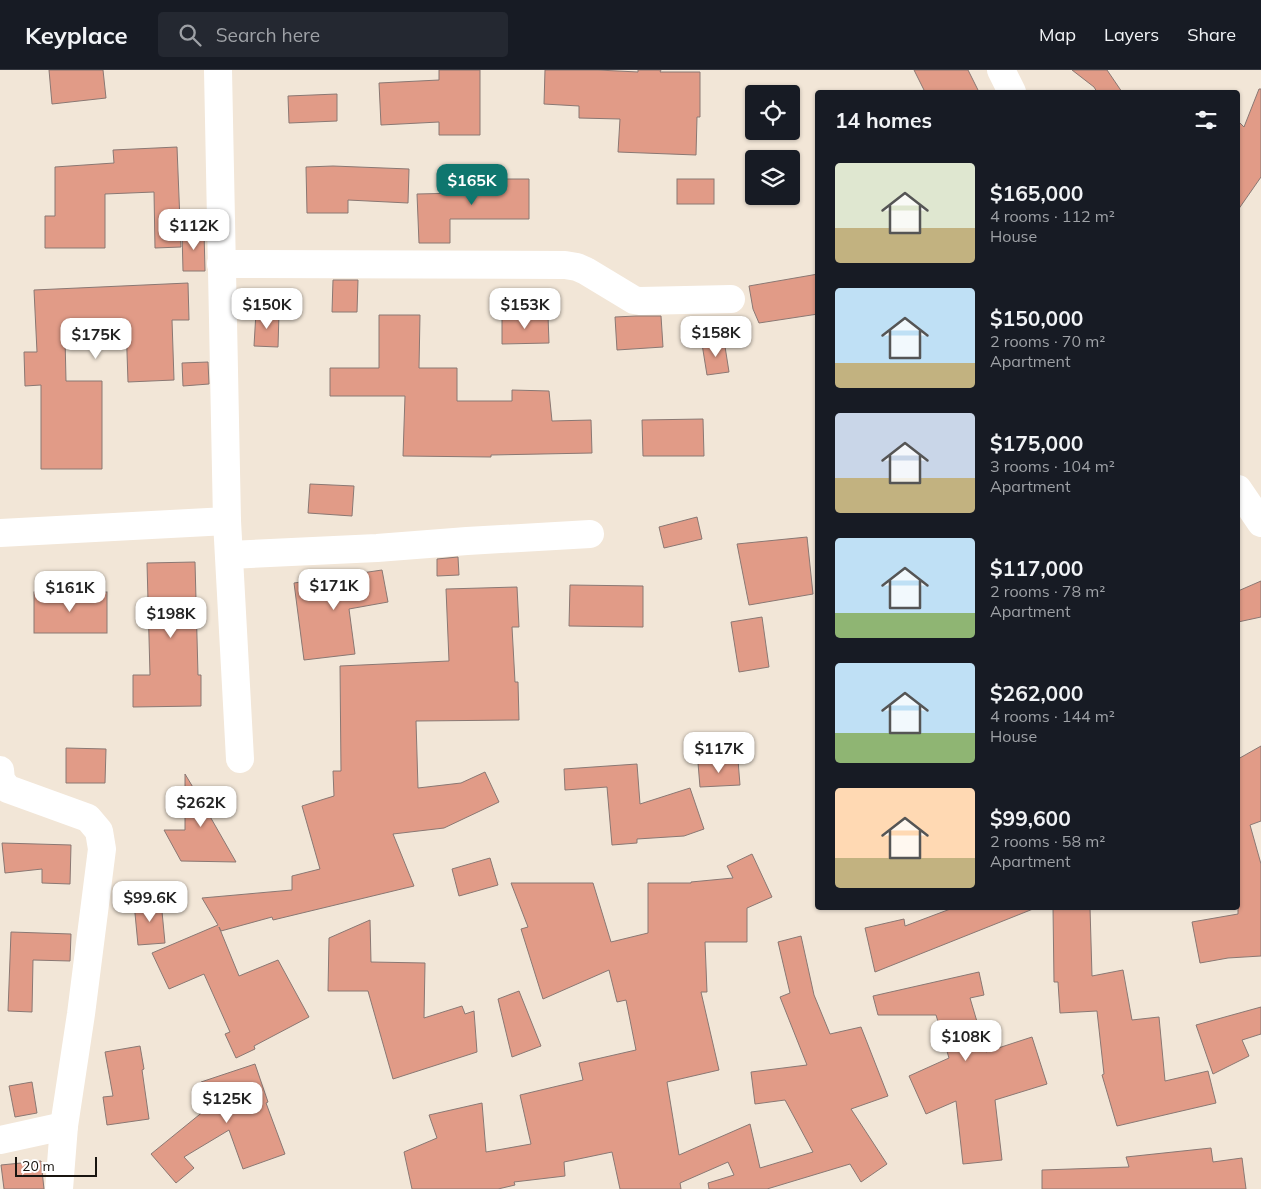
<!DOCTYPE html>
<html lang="en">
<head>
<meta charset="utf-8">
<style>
	:root { --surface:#171b24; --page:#242831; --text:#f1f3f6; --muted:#9ea1a6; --line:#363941; --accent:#0f766e }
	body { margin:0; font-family:Mulish,sans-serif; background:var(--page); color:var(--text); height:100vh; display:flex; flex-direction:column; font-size:19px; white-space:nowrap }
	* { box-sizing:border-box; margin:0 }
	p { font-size:16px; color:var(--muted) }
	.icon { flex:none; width:28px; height:28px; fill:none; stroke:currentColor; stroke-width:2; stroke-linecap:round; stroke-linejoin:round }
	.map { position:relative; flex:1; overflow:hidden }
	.details { position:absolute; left:815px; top:20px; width:425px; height:820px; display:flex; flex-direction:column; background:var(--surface); border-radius:5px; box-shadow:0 1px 4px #0004 }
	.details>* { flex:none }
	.controls { position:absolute; left:745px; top:15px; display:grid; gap:10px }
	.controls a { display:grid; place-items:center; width:55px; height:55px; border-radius:5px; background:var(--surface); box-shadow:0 1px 4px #0004; font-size:25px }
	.scale { position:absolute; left:15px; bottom:12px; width:82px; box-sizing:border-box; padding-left:5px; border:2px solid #191510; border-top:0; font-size:14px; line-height:18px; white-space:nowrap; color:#191510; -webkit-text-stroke:4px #fff; paint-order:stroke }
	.price { position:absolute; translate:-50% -42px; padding:0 11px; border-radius:10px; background:#fff; color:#222; font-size:16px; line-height:32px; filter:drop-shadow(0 1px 2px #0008) }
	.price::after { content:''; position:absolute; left:50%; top:30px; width:15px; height:11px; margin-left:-8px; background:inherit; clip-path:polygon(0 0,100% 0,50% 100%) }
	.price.selected { background:var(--accent); color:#fff }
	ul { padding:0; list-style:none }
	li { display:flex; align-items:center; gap:15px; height:125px; padding:0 20px }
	li span { display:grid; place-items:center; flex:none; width:140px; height:100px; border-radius:5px; color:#555 }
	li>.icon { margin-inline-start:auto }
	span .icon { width:60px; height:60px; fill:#fffc; stroke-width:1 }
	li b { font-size:21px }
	h2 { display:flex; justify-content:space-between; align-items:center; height:60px; padding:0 20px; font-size:21px }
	header { display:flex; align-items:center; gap:30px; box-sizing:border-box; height:70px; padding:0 25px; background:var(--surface); border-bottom:1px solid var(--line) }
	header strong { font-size:24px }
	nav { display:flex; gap:28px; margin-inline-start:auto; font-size:18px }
	.search { width:350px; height:45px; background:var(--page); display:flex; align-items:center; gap:12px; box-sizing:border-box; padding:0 18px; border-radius:5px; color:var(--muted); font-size:19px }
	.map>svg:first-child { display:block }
	.building { fill:#e19b87; stroke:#8a7873 }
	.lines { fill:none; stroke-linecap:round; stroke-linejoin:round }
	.minor { stroke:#fff; stroke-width:28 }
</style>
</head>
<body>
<header>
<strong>Keyplace</strong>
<div class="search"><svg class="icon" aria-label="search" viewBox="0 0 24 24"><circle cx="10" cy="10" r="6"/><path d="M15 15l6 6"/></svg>Search here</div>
<nav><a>Map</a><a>Layers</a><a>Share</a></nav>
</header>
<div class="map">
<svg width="1261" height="1119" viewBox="0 0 1261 1119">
	<rect width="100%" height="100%" fill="#f2e6d7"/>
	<g class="building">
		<path d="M49 0H103L106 28 52 34Z"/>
		<path d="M439 0H480V65H439V52L381 55 379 13 439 10Z"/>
		<path d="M545 0H598L638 2V0H661L660 2H700V47H697L696 85 618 82 620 49 579 48V36L544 34Z"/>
		<path d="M914 0H968L979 22H925Z"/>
		<path d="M1072 0H1107L1122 22H1097L1094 17Z"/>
		<path d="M1259 19H1261V107L1238 140V51L1244 57Z"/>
		<path d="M337 24V51L289 53 288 26Z"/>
		<path d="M177 77 181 177 155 178 154 122 105 124V178H45V146H55V97L114 93 113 80Z"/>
		<path d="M333 96 409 99 408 133 348 130V143H307L306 97Z"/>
		<path d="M462 109H529V149H450V173H419L417 124 462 123Z"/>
		<rect x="677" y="109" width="37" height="25"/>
		<path d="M182 161H204L205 201H183Z"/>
		<path d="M818 204V244L759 253 753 239 749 216Z"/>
		<path d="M333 210H358L357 242H332Z"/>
		<path d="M188 213 189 250H172L174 310 128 312 126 253H76L77 267H65L66 311H102V399H41V315L25 316 24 282H37L34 220Z"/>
		<path d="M256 242 279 243 278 277 254 276Z"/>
		<path d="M379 245H420L419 298H457V331H512V320L549 321 552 351 591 350 592 383 491 385V387L403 386 405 326H330V298H379Z"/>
		<path d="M502 246H548L549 273 502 274Z"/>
		<path d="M636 246H661L663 277 617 280 615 247Z"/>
		<path d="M724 270 729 302 707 305 702 274Z"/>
		<path d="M208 292 209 314 183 316 182 293Z"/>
		<path d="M703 349 704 386H643L642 350Z"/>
		<path d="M310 414 354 416 352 446 308 443Z"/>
		<path d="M697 447 702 469 664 478 659 457Z"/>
		<path d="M807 467 813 524 749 535 737 474Z"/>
		<path d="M458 487 459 505 437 506V489Z"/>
		<path d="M195 492 198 605H201V636L133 637V605H150L147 493Z"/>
		<path d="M382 500 388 532 349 539 355 584 304 590 294 513Z"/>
		<path d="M1261 511V547L1238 552V521Z"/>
		<path d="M570 515 643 516V557L569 556Z"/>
		<path d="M517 517 519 557H512L515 612H518L519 650 416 651 418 718 461 713 485 702 499 732 444 758 393 764 414 816 273 850 272 847 221 861 219 857 239 906 278 890 309 947 254 976 255 979 236 988 225 964 230 962 204 904 169 919 152 883 218 855 202 828 292 820V806L320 799 302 736 334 726 333 701H341L340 596 449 591 446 519Z"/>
		<rect x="34" y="522" width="73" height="41"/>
		<path d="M762 547 769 597 739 602 731 552Z"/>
		<path d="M1261 676V751L1250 755 1261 794V886L1228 888 1200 893 1192 852 1238 844V689Z"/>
		<path d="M66 678 106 679 105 713H66Z"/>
		<path d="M738 690 740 715 700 717 698 693Z"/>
		<path d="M637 694 640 734 690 718 704 759 684 766 637 769V773L612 775 607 717 565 720 564 699Z"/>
		<path d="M185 704 194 719H224V743H208L236 792 181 791 164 760H185Z"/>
		<path d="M2 773 71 775 70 814 42 813V799L5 803Z"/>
		<path d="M752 784 772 827 747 838V872H705L707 922H701L719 1000 667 1012 679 1085 750 1054 760 1098 813 1082 785 1030 755 1034 751 1002 807 995 780 927 790 923 778 872 801 866 814 925 830 964 861 957 888 1026 851 1039 887 1094 861 1112 850 1094 767 1119H709L708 1113 734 1105 728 1092 680 1113 681 1119H620L612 1082 564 1092 565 1106 514 1112 515 1115 498 1119H412L404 1082 437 1068 429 1045 482 1033 486 1082 531 1074 520 1025 583 1010 579 993 636 980 626 930 617 932 609 900 543 929 521 859 528 857 511 813H593L611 872 648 863V813H691V812L733 808 727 796Z"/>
		<path d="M490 788 498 815 459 826 452 799Z"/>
		<path d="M161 831 165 873 138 875 134 833Z"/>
		<path d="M953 838H1032L1033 839 875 902 865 858 904 849 905 856Z"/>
		<path d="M1053 838H1090L1092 906 1123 900 1132 950 1159 947 1165 1011 1208 1001 1216 1033 1117 1056 1102 1005 1104 1004 1097 941 1060 943 1058 912H1054Z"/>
		<path d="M370 850 371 892 425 893 424 948 462 936 465 944 474 941 477 982 393 1009 368 921H328L329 868Z"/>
		<path d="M11 862 71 864 70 891 33 890 32 942 8 941Z"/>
		<path d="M979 902 984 925 970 928 986 982 1032 967 1047 1014 995 1030 1002 1090 963 1094 956 1031 926 1044 909 1006 949 988 936 945H878L873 926Z"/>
		<path d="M519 921 541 976 512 987 498 929Z"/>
		<path d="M1261 937V964L1242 970 1249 986 1213 1004 1196 955Z"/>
		<path d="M140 976 144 999 142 1000 149 1049 107 1055 103 1027 113 1026 105 982Z"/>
		<path d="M255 994 268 1032 266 1033 285 1084 243 1099 229 1060 184 1087 194 1098 176 1113 151 1084 210 1036 201 1012Z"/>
		<path d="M32 1012 37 1043 15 1047 9 1016Z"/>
		<path d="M1211 1078 1213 1092 1242 1088 1246 1119H1042V1100L1129 1097 1126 1087Z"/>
		<path d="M41 1091 44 1119H4L1 1095Z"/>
	</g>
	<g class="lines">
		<g class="minor">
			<path d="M218 0 227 451 240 689"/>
			<path d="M1001 0 1012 22"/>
			<path d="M221 194 565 195 577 197 586 201 634 230 640 231 731 229"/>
			<path d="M1238 419 1261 453"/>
			<path d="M0 463 227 451"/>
			<path d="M229 485 377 478 467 471 590 464"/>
			<path d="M0 700 1 710 8 719 88 748 99 761 102 779 81 944 64 1056 59 1119"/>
			<path d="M0 1070 64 1056"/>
		</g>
	</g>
</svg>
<div class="controls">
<a><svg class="icon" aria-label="locate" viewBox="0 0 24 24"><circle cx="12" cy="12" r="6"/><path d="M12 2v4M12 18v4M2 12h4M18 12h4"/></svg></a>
<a><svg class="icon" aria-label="layers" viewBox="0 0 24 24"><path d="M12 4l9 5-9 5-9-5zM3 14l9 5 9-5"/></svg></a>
</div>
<div class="scale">20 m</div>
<b class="price selected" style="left:472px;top:136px">$165K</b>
<b class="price" style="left:194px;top:181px">$112K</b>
<b class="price" style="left:267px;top:260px">$150K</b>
<b class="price" style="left:525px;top:260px">$153K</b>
<b class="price" style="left:716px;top:288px">$158K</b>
<b class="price" style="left:96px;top:290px">$175K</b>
<b class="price" style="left:334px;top:541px">$171K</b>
<b class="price" style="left:70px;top:543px">$161K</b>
<b class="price" style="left:171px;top:569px">$198K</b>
<b class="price" style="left:719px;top:704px">$117K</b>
<b class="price" style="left:201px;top:758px">$262K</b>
<b class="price" style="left:150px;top:853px">$99.6K</b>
<b class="price" style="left:966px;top:992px">$108K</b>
<b class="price" style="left:227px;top:1054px">$125K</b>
<section class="details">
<h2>14 homes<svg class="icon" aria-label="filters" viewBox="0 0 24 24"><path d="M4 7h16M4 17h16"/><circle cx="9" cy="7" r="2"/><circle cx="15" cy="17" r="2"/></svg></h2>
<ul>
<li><span style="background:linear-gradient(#dfe7d0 65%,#c2b280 0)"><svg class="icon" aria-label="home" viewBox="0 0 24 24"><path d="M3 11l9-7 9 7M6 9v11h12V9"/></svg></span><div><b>$165,000</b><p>4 rooms · 112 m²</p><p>House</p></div></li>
<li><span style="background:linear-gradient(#bfe0f5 75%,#c2b280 0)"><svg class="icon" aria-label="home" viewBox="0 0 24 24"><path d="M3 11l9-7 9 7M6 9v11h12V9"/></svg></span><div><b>$150,000</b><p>2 rooms · 70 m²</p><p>Apartment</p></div></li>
<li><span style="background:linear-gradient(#c9d6e8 65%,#c2b280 0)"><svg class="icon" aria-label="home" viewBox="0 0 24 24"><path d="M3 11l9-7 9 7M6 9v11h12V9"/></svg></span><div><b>$175,000</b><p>3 rooms · 104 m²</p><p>Apartment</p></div></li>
<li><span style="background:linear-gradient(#bfe0f5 75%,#8fb573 0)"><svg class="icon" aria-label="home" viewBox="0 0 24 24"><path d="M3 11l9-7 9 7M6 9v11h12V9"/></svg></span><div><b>$117,000</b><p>2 rooms · 78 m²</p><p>Apartment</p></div></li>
<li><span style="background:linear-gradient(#bfe0f5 70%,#8fb573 0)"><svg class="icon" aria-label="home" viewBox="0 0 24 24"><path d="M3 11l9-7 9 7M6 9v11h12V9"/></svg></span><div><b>$262,000</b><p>4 rooms · 144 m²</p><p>House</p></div></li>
<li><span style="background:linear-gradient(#ffd9b3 70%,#c2b280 0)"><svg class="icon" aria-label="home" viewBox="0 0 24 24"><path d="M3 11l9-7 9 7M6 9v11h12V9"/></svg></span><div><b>$99,600</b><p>2 rooms · 58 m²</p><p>Apartment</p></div></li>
</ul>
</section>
</div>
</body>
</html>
